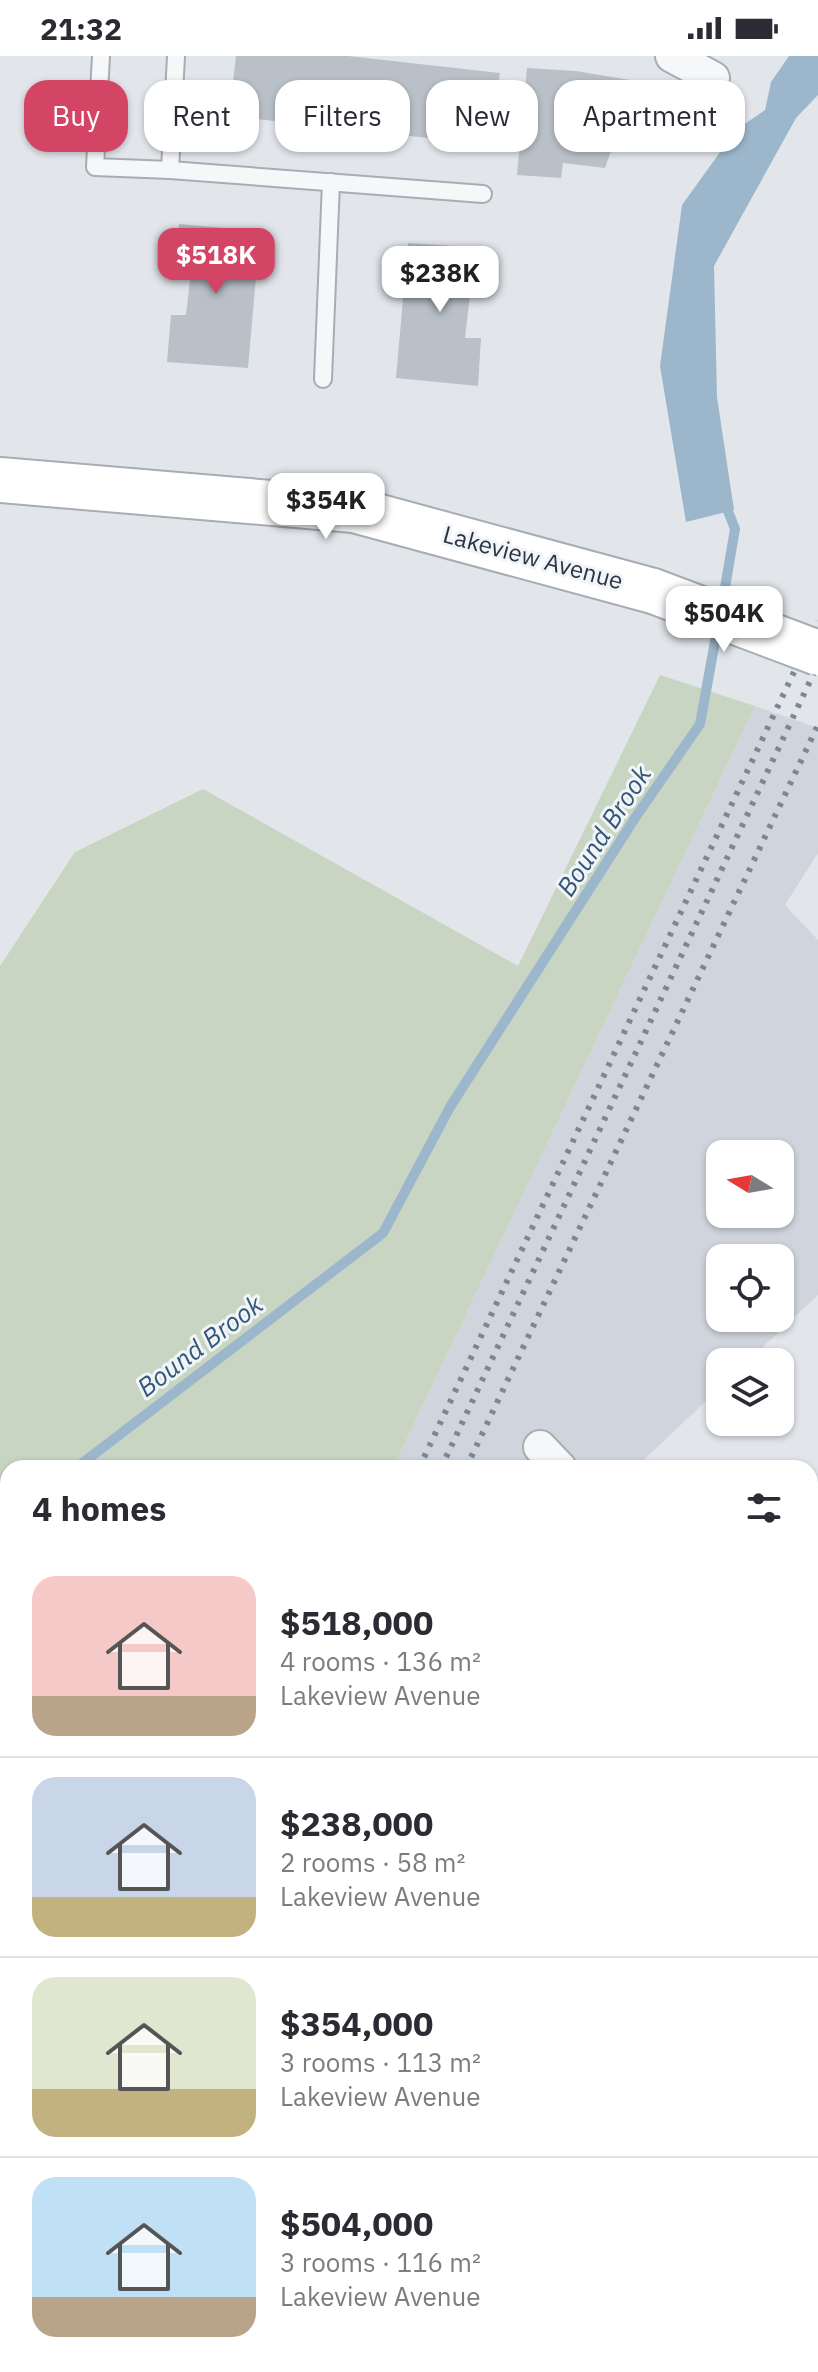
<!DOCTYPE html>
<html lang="en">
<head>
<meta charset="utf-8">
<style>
	:root { --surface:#fff; --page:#f7f7f7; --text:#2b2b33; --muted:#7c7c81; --line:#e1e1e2; --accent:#d34465 }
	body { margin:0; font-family:"IBM Plex Sans",sans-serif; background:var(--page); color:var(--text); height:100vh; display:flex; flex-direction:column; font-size:30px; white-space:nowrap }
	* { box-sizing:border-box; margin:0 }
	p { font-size:26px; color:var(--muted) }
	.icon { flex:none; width:44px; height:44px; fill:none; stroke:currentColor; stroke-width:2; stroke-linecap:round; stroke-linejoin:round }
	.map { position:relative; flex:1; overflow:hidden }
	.sheet { position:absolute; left:0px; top:1404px; width:818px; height:912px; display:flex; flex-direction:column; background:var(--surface); border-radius:24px 24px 0 0; box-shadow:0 2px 6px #0004 }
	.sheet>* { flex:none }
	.banner { position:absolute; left:24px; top:24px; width:770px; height:72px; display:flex; gap:16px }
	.needle { width:52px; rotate:281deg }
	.tools { position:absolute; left:706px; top:1084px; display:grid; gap:16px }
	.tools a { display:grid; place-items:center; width:88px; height:88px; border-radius:16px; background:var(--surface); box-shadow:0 2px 6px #0004; font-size:40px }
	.price { position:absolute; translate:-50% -68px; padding:0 18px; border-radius:16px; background:#fff; color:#222; font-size:26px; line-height:52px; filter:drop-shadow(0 2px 4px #0008) }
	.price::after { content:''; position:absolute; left:50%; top:48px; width:24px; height:18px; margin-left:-12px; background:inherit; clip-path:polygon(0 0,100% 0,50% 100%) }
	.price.selected { background:var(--accent); color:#fff }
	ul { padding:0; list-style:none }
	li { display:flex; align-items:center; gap:24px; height:200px; padding:0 32px }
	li+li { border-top:2px solid var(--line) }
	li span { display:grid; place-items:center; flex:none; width:224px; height:160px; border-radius:24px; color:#555 }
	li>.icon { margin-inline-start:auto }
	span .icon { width:96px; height:96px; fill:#fffc; stroke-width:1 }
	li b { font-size:34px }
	h2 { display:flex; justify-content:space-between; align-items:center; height:96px; padding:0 32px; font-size:34px }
	.pill { padding:0 28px; border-radius:24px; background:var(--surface); box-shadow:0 2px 6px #0004; font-size:28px; line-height:72px }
	.pill.selected { background:var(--accent); color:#fff }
	.status { display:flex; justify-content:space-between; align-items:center; height:56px; padding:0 40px; background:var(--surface); direction:ltr }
	.status svg { height:22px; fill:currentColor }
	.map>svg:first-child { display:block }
	.built { fill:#d0d5dd; fill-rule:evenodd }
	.green { fill:#c9d5c3 }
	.water { fill:#9cb7cc }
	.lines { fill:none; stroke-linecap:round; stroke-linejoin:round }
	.stream { stroke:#9cb7cc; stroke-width:10 }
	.building { fill:#b9c0c8 }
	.lane-casing { stroke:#a7adb5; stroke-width:20 }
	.street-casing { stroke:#a7adb5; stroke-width:36 }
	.secondary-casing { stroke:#a7adb5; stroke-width:48 }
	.lane { stroke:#f5f7f9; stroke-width:16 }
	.street { stroke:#f5f7f9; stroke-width:32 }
	.secondary { stroke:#fff; stroke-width:44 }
	.rail { stroke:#7b8795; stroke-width:6; stroke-dasharray:4 8; stroke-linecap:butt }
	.secondary-bridge-casing { stroke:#a7adb5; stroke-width:48; stroke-linecap:butt }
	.secondary-bridge { stroke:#fff; stroke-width:44 }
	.labels { text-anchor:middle; stroke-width:6; stroke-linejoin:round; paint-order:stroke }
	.street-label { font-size:24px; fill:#293543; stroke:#f2f5f8 }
	.water-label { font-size:26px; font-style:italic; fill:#325779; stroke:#f2f5f8 }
</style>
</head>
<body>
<div class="status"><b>21:32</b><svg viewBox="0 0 49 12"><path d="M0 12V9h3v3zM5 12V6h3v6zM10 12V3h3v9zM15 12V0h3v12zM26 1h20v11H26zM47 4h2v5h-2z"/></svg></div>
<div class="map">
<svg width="818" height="2316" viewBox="0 0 818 2316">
	<rect width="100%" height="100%" fill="#e2e6eb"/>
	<g class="built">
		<path d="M755 650 818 672V797L785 849 818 884V1239L747 1306H720V1332L635 1412H393ZM720 1098H780V1158H720ZM720 1202H780V1262H720Z"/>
		<path d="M810 1575 818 1582V2253L810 2245Z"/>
		<path d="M8 2235V2308H569L577 2316H0V2252Z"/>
	</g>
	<path class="green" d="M660 619 755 650 393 1412H8V2235L0 2252V910L75 796 203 733 518 910Z"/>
	<path class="water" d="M789 0H818V39L796 62 714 210 717 341 734 454 686 466 660 310 682 149 736 74 765 54 771 26Z"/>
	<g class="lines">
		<g class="stream">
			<path d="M722 549 735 473 724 445"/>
			<path d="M76 1412 383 1177 450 1051 635 762 700 668 718 569"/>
			<path d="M0 1489 8 1478"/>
		</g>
	</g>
	<g class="building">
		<path d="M236 0H348L500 17 491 89 229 60Z"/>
		<path d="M527 12 576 15 636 25 605 112 563 107 561 122 517 119Z"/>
		<path d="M179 168 260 175 248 312 167 306 171 259H186L191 215H175Z"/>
		<path d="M408 187 488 192 484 238H470L465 282H481L478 330 396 322Z"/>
	</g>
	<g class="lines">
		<defs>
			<g id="lane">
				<path d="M101 0 95 111 170 114"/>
				<path d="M176 0 170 114 483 138"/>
				<path d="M323 323 331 126"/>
			</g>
			<g id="street">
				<path d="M672 0 713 22"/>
				<path d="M540 1391 560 1412"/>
				<path d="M810 1680 818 1689"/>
				<path d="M810 2275 818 2282"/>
				<path d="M735 2316 739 2308"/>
			</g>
			<path id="secondary" d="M0 424 354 454 653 535"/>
		</defs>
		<use href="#lane" class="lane-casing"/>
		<use href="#street" class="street-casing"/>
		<use href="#secondary" class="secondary-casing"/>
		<use href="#lane" class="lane"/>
		<use href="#street" class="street"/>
		<use href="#secondary" class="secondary"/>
		<g class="rail">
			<path d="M419 1412 818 565"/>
			<path d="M441 1412 818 608"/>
			<path d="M466 1412 818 669"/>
			<path d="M0 2303 8 2286"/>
			<path d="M18 2316 22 2308"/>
		</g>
		<defs>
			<path id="secondary-bridge" d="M653 535 818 597"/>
		</defs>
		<use href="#secondary-bridge" class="secondary-bridge-casing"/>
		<use href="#secondary-bridge" class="secondary-bridge"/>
	</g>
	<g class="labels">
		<g class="street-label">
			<text transform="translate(533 502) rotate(15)" y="8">Lakeview Avenue</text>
		</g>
		<g class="water-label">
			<text transform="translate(604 775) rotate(-57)" y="9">Bound Brook</text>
			<text transform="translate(200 1290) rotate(-37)" y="9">Bound Brook</text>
		</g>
	</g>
</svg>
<div class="tools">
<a><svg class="needle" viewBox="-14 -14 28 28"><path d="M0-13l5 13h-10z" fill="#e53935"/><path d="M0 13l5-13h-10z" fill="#7c7c81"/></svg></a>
<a><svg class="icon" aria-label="locate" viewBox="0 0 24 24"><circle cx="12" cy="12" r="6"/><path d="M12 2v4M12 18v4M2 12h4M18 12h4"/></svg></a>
<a><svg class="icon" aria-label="layers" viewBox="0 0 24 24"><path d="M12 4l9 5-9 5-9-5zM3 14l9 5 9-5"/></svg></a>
</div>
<b class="price selected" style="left:216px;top:240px">$518K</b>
<b class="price" style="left:440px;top:258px">$238K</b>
<b class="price" style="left:326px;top:485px">$354K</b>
<b class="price" style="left:724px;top:598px">$504K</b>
<div class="banner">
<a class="pill selected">Buy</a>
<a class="pill">Rent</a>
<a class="pill">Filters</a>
<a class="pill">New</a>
<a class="pill">Apartment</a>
</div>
<section class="sheet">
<h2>4 homes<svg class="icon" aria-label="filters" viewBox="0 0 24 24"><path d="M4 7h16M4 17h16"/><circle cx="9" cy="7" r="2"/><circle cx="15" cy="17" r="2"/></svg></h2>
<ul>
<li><span style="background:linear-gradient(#f6c9c9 75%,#b9a48a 0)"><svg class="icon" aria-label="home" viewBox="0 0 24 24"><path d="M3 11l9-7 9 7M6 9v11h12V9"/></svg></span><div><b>$518,000</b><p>4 rooms · 136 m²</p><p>Lakeview Avenue</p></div></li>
<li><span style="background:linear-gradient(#c9d6e8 75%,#c2b280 0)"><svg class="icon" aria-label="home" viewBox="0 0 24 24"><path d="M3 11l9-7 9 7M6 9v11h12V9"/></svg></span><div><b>$238,000</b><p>2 rooms · 58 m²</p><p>Lakeview Avenue</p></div></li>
<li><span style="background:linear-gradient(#dfe7d0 70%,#c2b280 0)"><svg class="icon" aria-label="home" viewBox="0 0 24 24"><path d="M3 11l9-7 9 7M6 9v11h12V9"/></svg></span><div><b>$354,000</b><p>3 rooms · 113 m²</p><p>Lakeview Avenue</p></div></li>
<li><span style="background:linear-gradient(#bfe0f5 75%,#b9a48a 0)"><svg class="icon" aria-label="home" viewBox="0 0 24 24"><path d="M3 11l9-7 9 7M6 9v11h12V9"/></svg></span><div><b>$504,000</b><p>3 rooms · 116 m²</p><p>Lakeview Avenue</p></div></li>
</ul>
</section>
</div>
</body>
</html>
